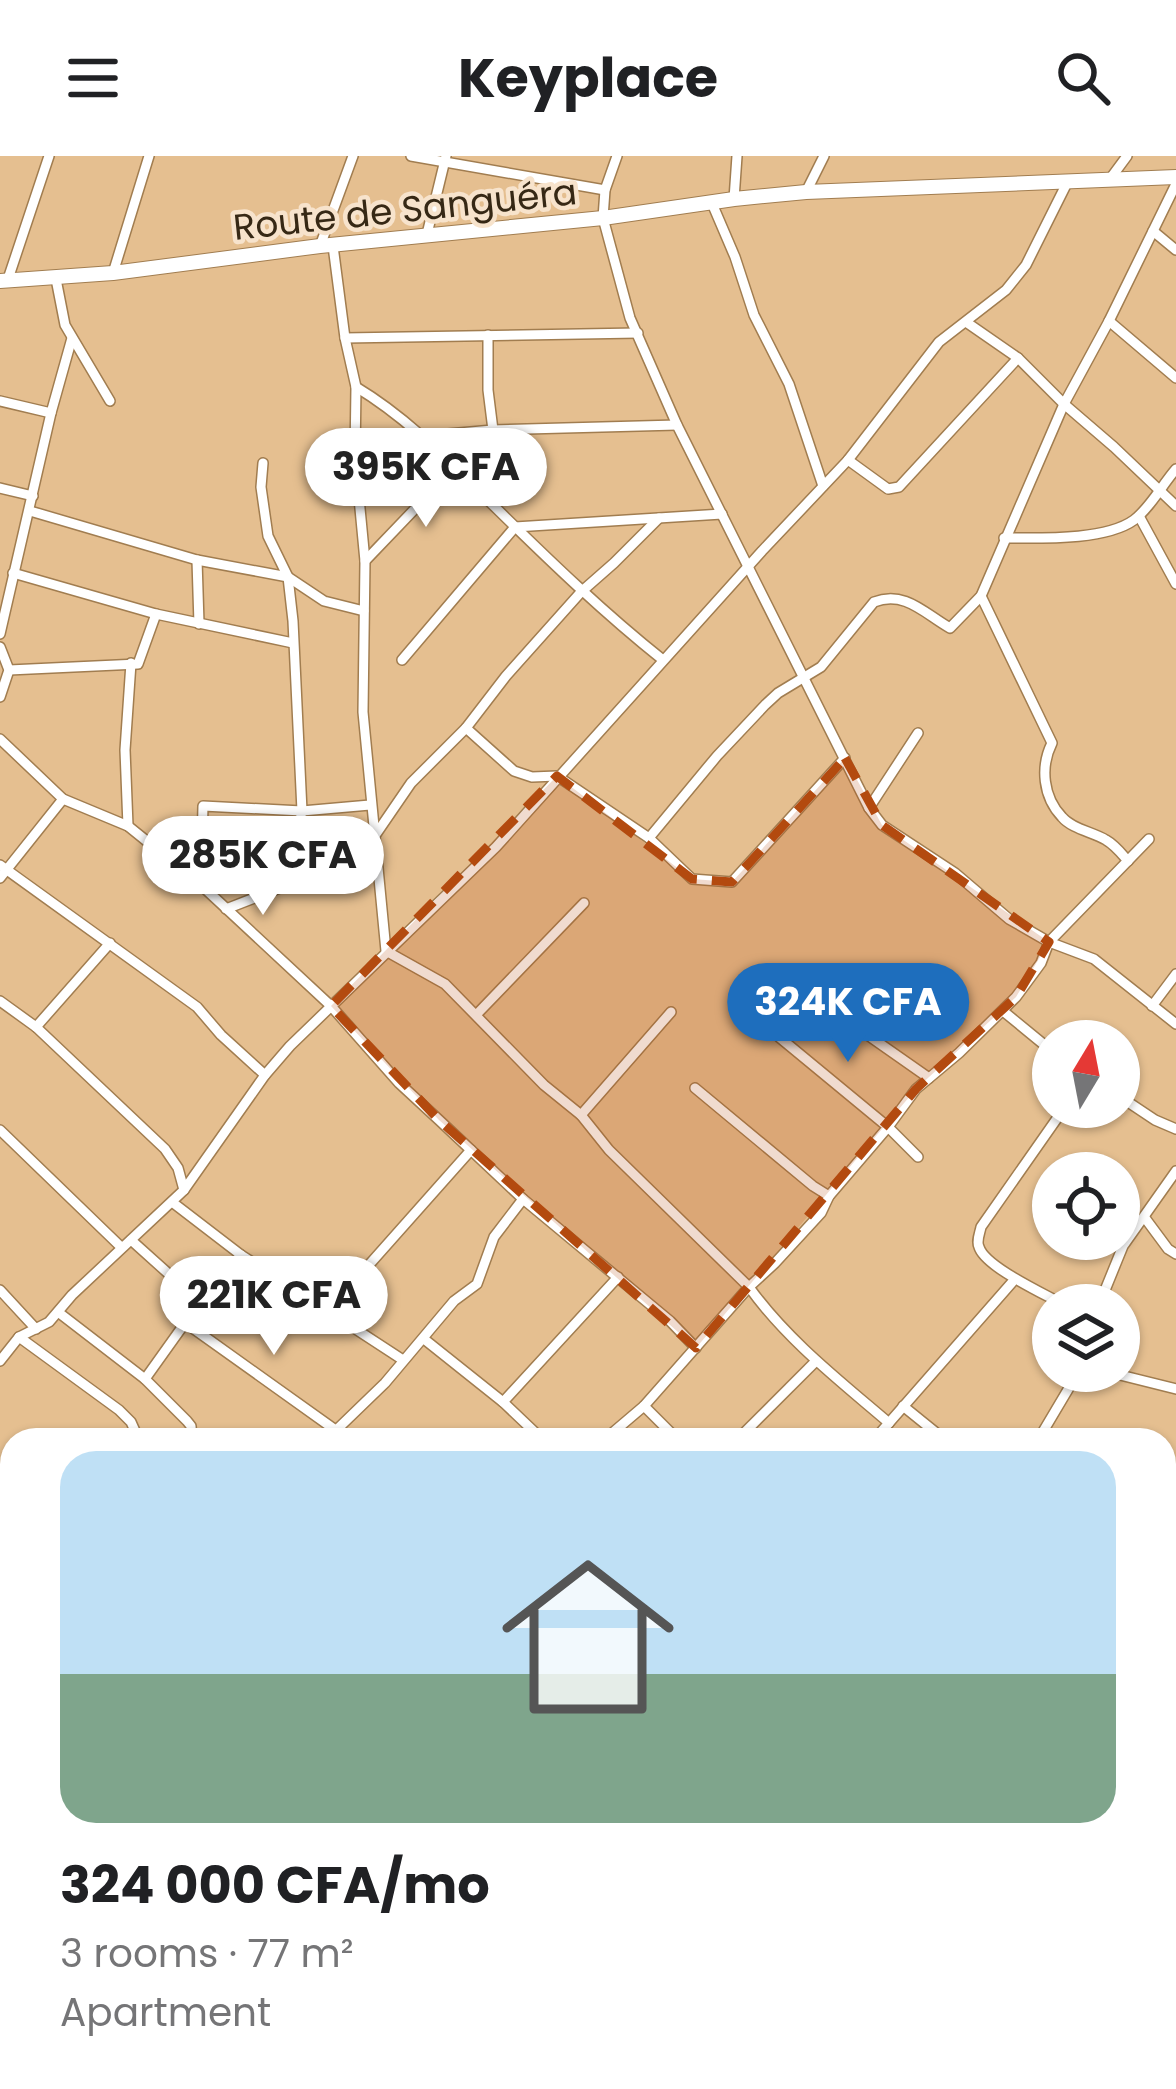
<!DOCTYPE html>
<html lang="en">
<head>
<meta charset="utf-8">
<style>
	:root { --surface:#fff; --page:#f2f2f2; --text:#202124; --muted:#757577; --accent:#1e6ebd }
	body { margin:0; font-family:Poppins,sans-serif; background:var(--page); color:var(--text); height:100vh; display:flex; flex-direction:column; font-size:45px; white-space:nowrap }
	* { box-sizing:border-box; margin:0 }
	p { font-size:39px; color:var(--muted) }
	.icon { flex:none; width:66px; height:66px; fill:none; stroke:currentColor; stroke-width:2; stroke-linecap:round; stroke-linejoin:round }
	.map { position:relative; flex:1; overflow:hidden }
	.side { position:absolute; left:0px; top:1272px; width:1176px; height:663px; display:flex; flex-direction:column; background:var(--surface); border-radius:36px 36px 0 0; box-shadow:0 3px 9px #0004 }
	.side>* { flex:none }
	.needle { width:78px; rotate:10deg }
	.tools { position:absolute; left:1032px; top:864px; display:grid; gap:24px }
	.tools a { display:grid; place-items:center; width:108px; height:108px; border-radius:50%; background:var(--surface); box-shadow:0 3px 9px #0004; font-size:60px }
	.price { position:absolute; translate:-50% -102px; padding:0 27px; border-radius:42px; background:#fff; color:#222; font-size:39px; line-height:78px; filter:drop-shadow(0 3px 6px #0008) }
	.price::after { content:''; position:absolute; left:50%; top:72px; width:36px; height:27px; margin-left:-18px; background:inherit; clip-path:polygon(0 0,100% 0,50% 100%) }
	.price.selected { background:var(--accent); color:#fff }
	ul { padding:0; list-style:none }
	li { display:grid; align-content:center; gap:24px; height:636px; padding:0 60px }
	li span { display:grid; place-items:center; height:372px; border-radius:36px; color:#555 }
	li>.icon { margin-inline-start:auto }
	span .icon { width:216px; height:216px; fill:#fffc; stroke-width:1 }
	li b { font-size:51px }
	header { display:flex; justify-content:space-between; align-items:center; height:156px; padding:0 60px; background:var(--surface); font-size:54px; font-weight:700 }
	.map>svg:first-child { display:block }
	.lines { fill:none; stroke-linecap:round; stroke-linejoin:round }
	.street-casing { stroke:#a17d50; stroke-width:12 }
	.secondary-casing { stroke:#a17d50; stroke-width:16 }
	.highway-casing { stroke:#927397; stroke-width:20 }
	.street { stroke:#fff; stroke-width:9 }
	.secondary { stroke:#fff; stroke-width:14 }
	.highway { stroke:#c49bdd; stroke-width:16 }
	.marked { fill:#b34a0f; fill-opacity:0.2; stroke:#b34a0f; stroke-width:9; stroke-dasharray:24 15; stroke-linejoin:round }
	.labels { text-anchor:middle; stroke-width:9; stroke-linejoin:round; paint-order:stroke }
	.street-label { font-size:36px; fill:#362815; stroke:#f7e3cc }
</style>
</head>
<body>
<header><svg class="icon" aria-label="menu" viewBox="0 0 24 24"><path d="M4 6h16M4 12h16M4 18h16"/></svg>Keyplace<svg class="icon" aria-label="search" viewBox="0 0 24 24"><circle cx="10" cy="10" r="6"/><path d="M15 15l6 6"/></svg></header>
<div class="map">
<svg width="1176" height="1933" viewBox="0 0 1176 1933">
	<rect width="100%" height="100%" fill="#e5bf90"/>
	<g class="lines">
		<defs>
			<g id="street">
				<path d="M411 0 605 34"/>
				<path d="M617 0 605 34 603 62 630 162 677 269 869 652 882 669 955 717 1009 763 1049 786 1094 803 1176 868"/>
				<path d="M1110 23 1127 0"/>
				<path d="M806 36 824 0"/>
				<path d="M734 43 737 0"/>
				<path d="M711 45 735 101 754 159 789 228 823 330"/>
				<path d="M1153 75 1176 94"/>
				<path d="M427 78 446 0"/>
				<path d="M320 90 353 0"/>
				<path d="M333 90 345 182 356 231 355 300 365 405 363 556 386 795 445 828 544 929 581 959 609 994 749 1131C787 1184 840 1225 889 1267"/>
				<path d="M113 117 149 0"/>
				<path d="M56 123 65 169 110 245"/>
				<path d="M7 126 49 0"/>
				<path d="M1109 165 1176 222"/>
				<path d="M966 166 1018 202 1064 248 1114 291 1176 350"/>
				<path d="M488 179V234L493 274"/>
				<path d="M345 182 638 177"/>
				<path d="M356 231C411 264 452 309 497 353 551 406 604 457 663 504"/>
				<path d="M0 245 51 257"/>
				<path d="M425 280 493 274 677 269"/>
				<path d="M848 304 888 333 899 331 1018 202"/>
				<path d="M0 332 33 340"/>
				<path d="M30 355 197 404 288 421 324 445 364 455"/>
				<path d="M1139 360 1176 428"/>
				<path d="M1004 382C1038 382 1105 385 1134 364 1150 352 1162 329 1176 313"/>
				<path d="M197 404 199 468"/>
				<path d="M365 405 455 311"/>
				<path d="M13 417 156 458 293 487"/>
				<path d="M981 440 1052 587C1040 611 1043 641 1062 661 1072 673 1093 676 1106 684 1115 689 1121 697 1128 705"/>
				<path d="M0 478 51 257 72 182"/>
				<path d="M0 491 9 514 0 541"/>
				<path d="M402 504 515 371 722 358"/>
				<path d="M9 514 138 508 156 458"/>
				<path d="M466 572 506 520 581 436 614 407 659 362"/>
				<path d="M0 583 63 643 128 670 201 729 331 850 399 927 439 964 523 1043 670 1165 696 1192"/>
				<path d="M869 652 918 577"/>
				<path d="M128 670 125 594 131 507"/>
				<path d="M374 681 411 627 466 572 514 615 532 621 557 620 649 682 692 723 732 726 845 602"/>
				<path d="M649 682 717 600 765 549 778 537 821 511 874 446C905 434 925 458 950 472L981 440 1064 248 1109 165 1176 28"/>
				<path d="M0 709 197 851 221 879 265 919"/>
				<path d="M0 722 63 643"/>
				<path d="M201 729 203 650 302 655 370 649"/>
				<path d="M226 753 285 730 302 655 293 465 288 421 268 380 261 331 263 307"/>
				<path d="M802 833 929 922"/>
				<path d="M0 845 36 871 165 993 178 1012 184 1034"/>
				<path d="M1152 850 1176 818"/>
				<path d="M1003 855 1053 896"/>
				<path d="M477 858 584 747"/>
				<path d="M36 871 110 787"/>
				<path d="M695 932 813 1030 829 1040"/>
				<path d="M1119 940 1155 964 1176 973"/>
				<path d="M581 959 671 856"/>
				<path d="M0 974 121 1091"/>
				<path d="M918 1001 888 971 916 933 959 897 1016 841 1041 807 1049 786 1149 683"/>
				<path d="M172 1046 241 1099 328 1155 471 994"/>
				<path d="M1145 1062 1168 1093 1176 1098"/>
				<path d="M131 1084 200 1146"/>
				<path d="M0 1134 36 1173"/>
				<path d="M1064 1149C1045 1138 985 1111 979 1091 976 1085 980 1077 981 1071L1065 951"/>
				<path d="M1099 1149 1123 1090 1176 1015"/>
				<path d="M328 1155 403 1204"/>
				<path d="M58 1156 145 1223 200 1146 241 1099"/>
				<path d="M187 1168 334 1273"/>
				<path d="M19 1181 119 1254 131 1266 139 1284"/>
				<path d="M424 1183 503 1246"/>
				<path d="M0 1205 19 1181 49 1166 72 1139 184 1034 265 919 290 890 496 691 762 395 848 304 939 186 1006 134 1026 109 1067 27"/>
				<path d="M1104 1215 1176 1233"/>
				<path d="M145 1223 187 1265 191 1270 192 1284"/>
				<path d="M644 1250 678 1284"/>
				<path d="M903 1250 945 1284"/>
				<path d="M326 1284 385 1227 454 1145 477 1128 494 1081 523 1043"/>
				<path d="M543 1284 503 1246 618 1121"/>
				<path d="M604 1284 644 1250 749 1131 775 1107 821 1057 829 1040 888 971 779 881"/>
				<path d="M737 1284 816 1205"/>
				<path d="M874 1284 1015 1123"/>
				<path d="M1038 1284 1079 1215"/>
				<path d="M0 1323 12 1331"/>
				<path d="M1164 1323 1176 1328"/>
				<path d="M1164 1456 1176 1401"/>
				<path d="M0 1457 12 1446"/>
				<path d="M1164 1514 1176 1516"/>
				<path d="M0 1572 12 1562"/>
				<path d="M1164 1651 1176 1655"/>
				<path d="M1164 1873 1176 1875"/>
				<path d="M0 1880 12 1822"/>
				<path d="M0 1897 12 1899"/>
				<path d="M150 1923 213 1932 236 1923"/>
				<path d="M577 1923 584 1933"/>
				<path d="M835 1923 845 1933"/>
				<path d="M864 1923 876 1933"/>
				<path d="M1058 1923 1067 1933"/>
				<path d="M590 1933 606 1923"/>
				<path d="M749 1933 764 1923"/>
			</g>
			<path id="secondary" d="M0 125 113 117 320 90 603 62 734 43 806 36 1176 21"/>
			<g id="highway">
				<path d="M0 1591 12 1605"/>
				<path d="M0 1620 12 1634"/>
				<path d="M258 1923 266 1933"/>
				<path d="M277 1923 286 1933"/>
			</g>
		</defs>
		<use href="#street" class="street-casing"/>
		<use href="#secondary" class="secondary-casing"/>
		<use href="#highway" class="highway-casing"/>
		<use href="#street" class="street"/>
		<use href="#secondary" class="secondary"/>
		<use href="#highway" class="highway"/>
	</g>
	<path class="marked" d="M845 602 882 669 1049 786 1016 841 916 933 696 1192 439 964 331 850 557 620 692 723 732 726Z"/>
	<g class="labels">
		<g class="street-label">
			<text transform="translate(405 53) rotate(-6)" y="13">Route de Sanguéra</text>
		</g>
	</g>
</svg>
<div class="tools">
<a><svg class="needle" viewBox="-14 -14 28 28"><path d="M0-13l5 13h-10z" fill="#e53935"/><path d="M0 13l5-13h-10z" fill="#757577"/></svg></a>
<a><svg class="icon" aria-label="locate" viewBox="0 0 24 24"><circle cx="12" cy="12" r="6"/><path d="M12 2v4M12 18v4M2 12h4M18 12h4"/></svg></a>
<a><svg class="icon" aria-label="layers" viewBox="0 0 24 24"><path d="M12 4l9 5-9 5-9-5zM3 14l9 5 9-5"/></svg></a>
</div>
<b class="price" style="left:426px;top:374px">395K CFA</b>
<b class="price" style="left:263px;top:762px">285K CFA</b>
<b class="price selected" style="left:848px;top:909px">324K CFA</b>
<b class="price" style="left:274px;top:1202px">221K CFA</b>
<section class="side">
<ul>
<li><span style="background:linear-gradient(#bfe0f5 60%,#7fa58c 0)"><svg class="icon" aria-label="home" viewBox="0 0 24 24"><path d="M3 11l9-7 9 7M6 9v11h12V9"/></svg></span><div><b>324 000 CFA/mo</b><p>3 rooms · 77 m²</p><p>Apartment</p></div></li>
</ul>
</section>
</div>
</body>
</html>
